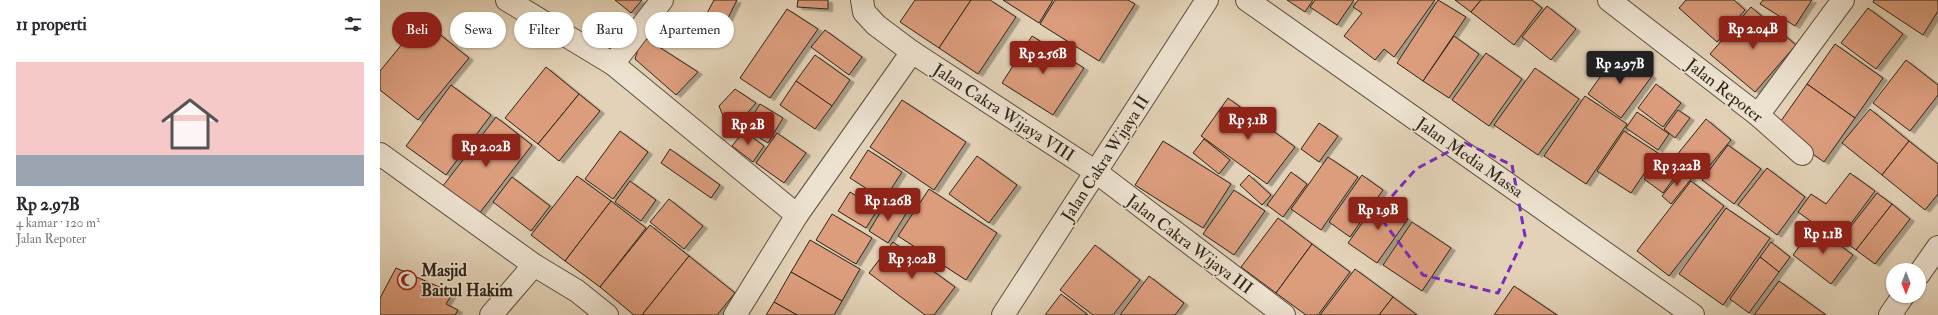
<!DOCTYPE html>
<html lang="id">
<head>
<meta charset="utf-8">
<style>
	:root { --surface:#fff; --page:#f2f2f3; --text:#2b2b33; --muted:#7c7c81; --accent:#8f2418 }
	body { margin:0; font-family:"IM FELL Double Pica",serif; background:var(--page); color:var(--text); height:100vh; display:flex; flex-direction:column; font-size:15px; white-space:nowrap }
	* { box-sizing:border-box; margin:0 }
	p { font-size:13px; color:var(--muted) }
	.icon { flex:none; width:22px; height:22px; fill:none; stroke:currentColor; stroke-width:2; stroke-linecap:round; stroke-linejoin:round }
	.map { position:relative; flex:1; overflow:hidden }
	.side { display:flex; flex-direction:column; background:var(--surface); width:380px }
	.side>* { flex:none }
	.hud { position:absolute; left:12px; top:12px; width:380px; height:36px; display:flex; gap:8px }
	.needle { width:26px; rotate:180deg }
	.fabs { position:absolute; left:1506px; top:263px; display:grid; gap:8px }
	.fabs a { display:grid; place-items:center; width:40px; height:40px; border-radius:50%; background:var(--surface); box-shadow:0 1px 3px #0004; font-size:20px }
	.price { position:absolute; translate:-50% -34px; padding:0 9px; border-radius:4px; background:var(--accent); color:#fff; font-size:13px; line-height:26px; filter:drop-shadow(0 1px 2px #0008) }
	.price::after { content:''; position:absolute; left:50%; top:24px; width:12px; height:9px; margin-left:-6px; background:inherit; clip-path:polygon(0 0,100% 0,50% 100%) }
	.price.current { background:#222; color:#fff }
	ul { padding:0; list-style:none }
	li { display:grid; align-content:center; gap:8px; height:212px; padding:0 16px }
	li span { display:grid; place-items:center; height:124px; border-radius:0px; color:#555 }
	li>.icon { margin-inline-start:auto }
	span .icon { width:72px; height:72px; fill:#fffc; stroke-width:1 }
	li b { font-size:17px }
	h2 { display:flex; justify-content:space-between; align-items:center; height:48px; padding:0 16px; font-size:17px }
	.tag { padding:0 14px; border-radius:18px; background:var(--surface); box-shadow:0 1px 3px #0004; font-size:14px; line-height:36px }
	.tag.current { background:var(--accent); color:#fff }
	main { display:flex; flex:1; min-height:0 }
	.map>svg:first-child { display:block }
	.building { fill:#dc9d7d; stroke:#2e2519; filter:url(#shadow) }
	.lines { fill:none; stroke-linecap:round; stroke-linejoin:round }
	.minor-casing { stroke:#5b5040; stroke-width:24 }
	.tertiary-casing { stroke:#5b5040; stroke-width:24 }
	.minor { stroke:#ede2d0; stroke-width:22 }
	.tertiary { stroke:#ede2d0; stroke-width:22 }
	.marked { fill:none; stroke:#7b2cbf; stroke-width:3; stroke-dasharray:8 5; stroke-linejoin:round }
	.labels { text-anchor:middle; stroke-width:3; stroke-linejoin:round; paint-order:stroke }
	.street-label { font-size:17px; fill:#2e2519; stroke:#ede2d0 }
	.poi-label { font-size:17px; font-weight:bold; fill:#2e2519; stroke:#ede2d0; text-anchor:start }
</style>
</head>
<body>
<main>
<section class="side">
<h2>11 properti<svg class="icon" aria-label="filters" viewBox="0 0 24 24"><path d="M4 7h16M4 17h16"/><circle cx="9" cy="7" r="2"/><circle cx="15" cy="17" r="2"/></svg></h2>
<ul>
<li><span style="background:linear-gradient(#f6c9c9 75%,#9aa5b1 0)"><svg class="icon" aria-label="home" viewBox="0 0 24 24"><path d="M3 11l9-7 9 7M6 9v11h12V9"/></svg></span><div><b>Rp 2.97B</b><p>4 kamar · 120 m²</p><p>Jalan Repoter</p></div></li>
</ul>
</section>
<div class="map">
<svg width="1558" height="315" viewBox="0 0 1558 315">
	<defs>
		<filter id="shadow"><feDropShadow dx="4.5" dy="2.5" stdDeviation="0" flood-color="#0004"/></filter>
	</defs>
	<rect width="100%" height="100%" fill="#e3d2b7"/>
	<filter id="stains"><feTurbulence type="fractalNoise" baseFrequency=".005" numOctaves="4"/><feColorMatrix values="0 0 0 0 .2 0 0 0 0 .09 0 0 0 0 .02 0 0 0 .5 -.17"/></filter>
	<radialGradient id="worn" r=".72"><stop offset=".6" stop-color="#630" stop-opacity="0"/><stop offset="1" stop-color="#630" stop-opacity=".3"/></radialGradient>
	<g class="building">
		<path d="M235 0H262L251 13Z"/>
		<path d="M334 0H357L344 26 325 17Z"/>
		<path d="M418 0H448V9L417 7Z"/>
		<path d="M535 0H591L559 48 520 22Z"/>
		<path d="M591 0H610L636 17 598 74 559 48Z"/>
		<path d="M623 0H673L659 23Z"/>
		<path d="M675 0H748L755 4 719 61 660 24Z"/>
		<path d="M907 0H933L925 12Z"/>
		<path d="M935 0H974L957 25 930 7Z"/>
		<path d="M978 0H1055L1014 57 1004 49 995 60 964 36 982 13 973 7Z"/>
		<path d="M1058 0 1086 17 1043 81 1017 63Z"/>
		<path d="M1075 0H1101L1091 12Z"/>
		<path d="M1101 0H1152L1162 8 1134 45 1091 12Z"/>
		<path d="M1306 0H1354L1365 10 1337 42 1299 8Z"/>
		<path d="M1383 0H1432L1415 26 1380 4Z"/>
		<path d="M1494 0H1558V11L1543 35 1493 2Z"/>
		<path d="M1167 6 1196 29 1171 60 1142 37Z"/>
		<path d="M1371 7 1416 45 1375 92 1330 54Z"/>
		<path d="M1488 8 1523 34 1496 69 1461 43Z"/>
		<path d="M407 9 438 29 390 98 360 78Z"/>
		<path d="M42 20 89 58 38 120 0 90V71Z"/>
		<path d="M445 30 482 57 469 75 431 47Z"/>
		<path d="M262 36 318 72 296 95 255 59Z"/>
		<path d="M652 36 704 68 673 115 622 83Z"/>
		<path d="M1074 36 1099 54 1069 98 1043 81Z"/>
		<path d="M1455 44 1503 78 1475 118 1427 84Z"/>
		<path d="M1238 52 1272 76 1241 118 1208 94Z"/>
		<path d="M1106 53 1142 79 1109 126 1072 100Z"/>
		<path d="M435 55 470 80 452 106 416 81Z"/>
		<path d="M1526 60 1558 85V95L1530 131 1493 103Z"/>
		<path d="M166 67 199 94 158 144 125 118Z"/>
		<path d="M1155 68 1199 99 1158 155 1114 125Z"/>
		<path d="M416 81 452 106 435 129 400 105Z"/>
		<path d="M1276 84 1301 103 1283 127 1258 108Z"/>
		<path d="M1427 84 1475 118 1444 162 1396 128Z"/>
		<path d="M71 85 111 115 66 175 26 146Z"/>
		<path d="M355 89 376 103 350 133 339 106Z"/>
		<path d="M199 94 220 111 179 161 158 144Z"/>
		<path d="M1205 96 1247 124 1206 184 1164 156Z"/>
		<path d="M848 98 915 147 887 184 821 136Z"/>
		<path d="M522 100 586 142 554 190 490 147Z"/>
		<path d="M380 104 403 118 388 143 365 129Z"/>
		<path d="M1490 109 1529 141 1502 175 1462 143Z"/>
		<path d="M1298 110 1310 118 1295 138 1284 129Z"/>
		<path d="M1257 112 1289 134 1278 150 1246 128Z"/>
		<path d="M116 117 152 145 95 219 59 191Z"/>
		<path d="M1326 119 1351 140 1320 177 1296 156Z"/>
		<path d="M939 123 958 136 939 162 921 149Z"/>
		<path d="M240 131 268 152 233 199 205 179Z"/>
		<path d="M364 131 384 146 373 162 352 146Z"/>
		<path d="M1244 131 1278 153 1251 193 1217 171Z"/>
		<path d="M397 133 426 153 404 183 376 163Z"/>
		<path d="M824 139 850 160 839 174 813 153Z"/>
		<path d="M783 141 851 184 823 228 755 185Z"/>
		<path d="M1529 141 1558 164V194L1545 210 1502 175Z"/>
		<path d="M1348 145 1381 169 1354 204 1322 180Z"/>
		<path d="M290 149 340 185 331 198 281 163Z"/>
		<path d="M488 150 522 172 504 200 470 178Z"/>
		<path d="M1282 154 1302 167 1283 193 1264 179Z"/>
		<path d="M597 156 637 185 609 223 569 194Z"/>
		<path d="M948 157 978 177 941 230 911 209Z"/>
		<path d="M1387 168 1425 197 1397 235 1358 205Z"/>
		<path d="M1303 170 1312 178 1291 204 1282 196Z"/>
		<path d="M911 172 927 184 903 217 887 205Z"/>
		<path d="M1470 173 1495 191 1458 241 1418 212 1431 194 1446 204Z"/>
		<path d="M869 175 891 195 882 205 860 185Z"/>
		<path d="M982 175 1003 190 970 237 949 222Z"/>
		<path d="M197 176 231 201 185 261 151 235Z"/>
		<path d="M132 177 170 206 151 231 113 202Z"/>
		<path d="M250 181 276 200 261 221 235 202Z"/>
		<path d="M1311 181 1344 206 1289 276 1257 251Z"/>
		<path d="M549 189 617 233 586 280 518 236Z"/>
		<path d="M854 190 885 211 854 255 823 234Z"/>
		<path d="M470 192 498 209 486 228 458 211Z"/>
		<path d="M1497 193 1512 204 1476 250 1461 239Z"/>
		<path d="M1000 198 1028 219 997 263 968 243Z"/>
		<path d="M289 199 323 226 304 249 270 222Z"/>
		<path d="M508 200 527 212 508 243 489 231Z"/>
		<path d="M231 201 266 228 220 287 185 261Z"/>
		<path d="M1512 204 1530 219 1495 264 1476 250Z"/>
		<path d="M1346 208 1390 238 1343 305 1299 274Z"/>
		<path d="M452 214 492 238 476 264 436 240Z"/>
		<path d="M898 218 932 244 896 293 861 267Z"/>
		<path d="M1032 222 1071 248 1042 291 1003 265Z"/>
		<path d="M270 225 309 256 262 315H254L220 287Z"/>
		<path d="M1434 226 1473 255 1451 284 1413 255Z"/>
		<path d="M430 240 480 269 462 301 411 272Z"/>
		<path d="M513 242 575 287 554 315H545L489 273Z"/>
		<path d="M1391 242 1410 257 1399 272 1380 257Z"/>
		<path d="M932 244 970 272 938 315H926L896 293Z"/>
		<path d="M715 245 760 280 733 315H713L680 290Z"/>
		<path d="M309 256 355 293 337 315H262Z"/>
		<path d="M1380 257 1399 272 1369 313 1350 299Z"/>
		<path d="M16 268 73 293 66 304 78 310 75 315H0V298Z"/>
		<path d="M975 269 1013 297 999 315H940Z"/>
		<path d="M411 272 462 301 454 315H417L394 302Z"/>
		<path d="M769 276 804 303 795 315H740Z"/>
		<path d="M1399 281 1446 315H1374Z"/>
		<path d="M1134 286 1177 315H1114Z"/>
		<path d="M681 294 708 315H665Z"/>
		<path d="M1013 297 1037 315H999Z"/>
		<path d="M394 302 417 315H386Z"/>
	</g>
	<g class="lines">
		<defs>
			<g id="minor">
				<path d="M127 0 233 64 417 215"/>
				<path d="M482 0 484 12 496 25 532 52 716 172 904 315"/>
				<path d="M1229 0 1378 115 1422 154"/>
				<path d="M233 64 282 0"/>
				<path d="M1378 115 1463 0"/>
				<path d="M0 154 154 265 197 291 227 315"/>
				<path d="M111 315 154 265"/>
				<path d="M355 315 417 215 532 52"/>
				<path d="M623 315 827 0"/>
			</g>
			<g id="tertiary">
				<path d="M867 0 1313 315"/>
				<path d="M1539 274 1558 247"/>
				<path d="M1510 315 1523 296"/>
			</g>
		</defs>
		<use href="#minor" class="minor-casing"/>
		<use href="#tertiary" class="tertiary-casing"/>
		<use href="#minor" class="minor"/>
		<use href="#tertiary" class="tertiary"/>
	</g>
	<path class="marked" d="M1085 143 1132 165 1145 236 1118 293 1043 275 997 213 1036 169Z"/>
	<defs>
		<symbol id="mosque-ring" viewBox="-11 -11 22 22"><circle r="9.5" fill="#ede2d0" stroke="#8f2418" stroke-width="1.5"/><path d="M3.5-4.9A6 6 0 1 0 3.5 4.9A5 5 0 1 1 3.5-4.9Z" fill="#8f2418"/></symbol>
	</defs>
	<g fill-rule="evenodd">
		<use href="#mosque-ring" x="16" y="269" width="22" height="22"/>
	</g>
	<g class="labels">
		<g class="street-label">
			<text transform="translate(1345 90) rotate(38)" y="6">Jalan Repoter</text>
			<text transform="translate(624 112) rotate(33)" y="6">Jalan Cakra Wijaya VIII</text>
			<text transform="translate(1090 157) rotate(35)" y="6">Jalan Media Massa</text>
			<text transform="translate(725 158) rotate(-57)" y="6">Jalan Cakra Wijaya II</text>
			<text transform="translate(810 244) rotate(37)" y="6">Jalan Cakra Wijaya III</text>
		</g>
		<g class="poi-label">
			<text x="41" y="276">Masjid<tspan x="41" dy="20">Baitul Hakim</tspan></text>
		</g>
	</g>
	<rect width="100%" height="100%" filter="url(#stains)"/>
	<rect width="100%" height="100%" fill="url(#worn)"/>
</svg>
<div class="fabs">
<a><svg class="needle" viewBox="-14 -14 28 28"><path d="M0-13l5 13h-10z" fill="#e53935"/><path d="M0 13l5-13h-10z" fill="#7c7c81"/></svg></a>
</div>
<b class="price" style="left:1373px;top:50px">Rp 2.04B</b>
<b class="price" style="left:663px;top:75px">Rp 2.56B</b>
<b class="price current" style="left:1240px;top:85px">Rp 2.97B</b>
<b class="price" style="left:868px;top:141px">Rp 3.1B</b>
<b class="price" style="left:368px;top:146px">Rp 2B</b>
<b class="price" style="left:106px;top:168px">Rp 2.02B</b>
<b class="price" style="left:1297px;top:187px">Rp 3.22B</b>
<b class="price" style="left:508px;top:222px">Rp 1.26B</b>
<b class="price" style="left:998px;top:231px">Rp 1.9B</b>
<b class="price" style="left:1443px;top:255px">Rp 1.1B</b>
<b class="price" style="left:532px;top:280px">Rp 3.02B</b>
<div class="hud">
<a class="tag current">Beli</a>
<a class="tag">Sewa</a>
<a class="tag">Filter</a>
<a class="tag">Baru</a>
<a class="tag">Apartemen</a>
</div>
</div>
</main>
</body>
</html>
